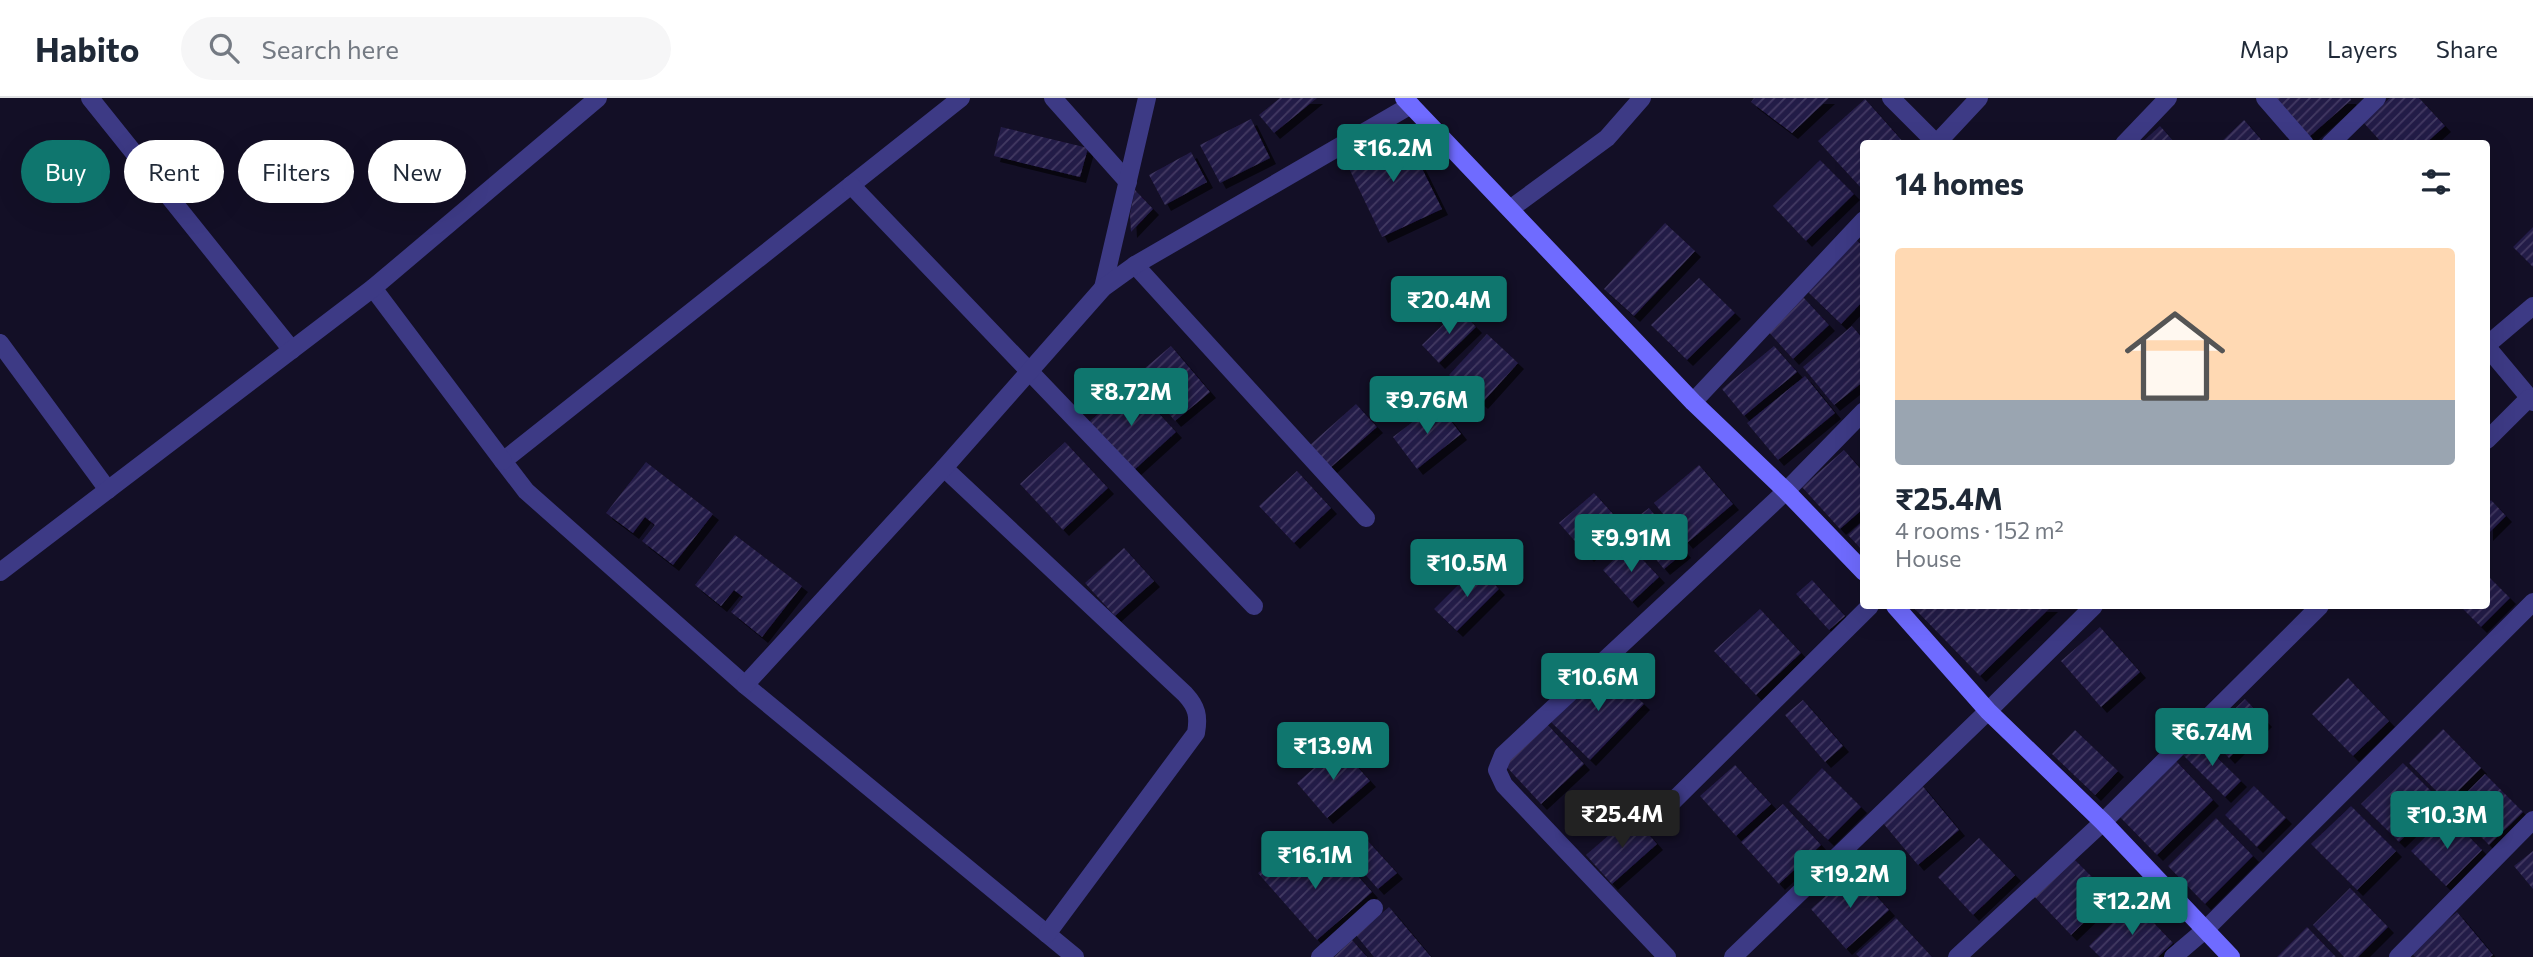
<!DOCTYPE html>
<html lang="en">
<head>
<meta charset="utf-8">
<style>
	:root { --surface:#fff; --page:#f6f6f7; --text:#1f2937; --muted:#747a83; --line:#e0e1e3; --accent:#0f766e }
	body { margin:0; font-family:Commissioner,sans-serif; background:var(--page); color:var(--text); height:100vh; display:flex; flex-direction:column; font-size:26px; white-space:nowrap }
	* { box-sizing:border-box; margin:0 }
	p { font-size:23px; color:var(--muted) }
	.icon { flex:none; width:38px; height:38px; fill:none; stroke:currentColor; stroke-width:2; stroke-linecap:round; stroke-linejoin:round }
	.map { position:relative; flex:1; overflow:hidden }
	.drawer { position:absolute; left:1860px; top:42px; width:630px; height:469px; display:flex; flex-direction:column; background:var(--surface); border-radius:7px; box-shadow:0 7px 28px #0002 }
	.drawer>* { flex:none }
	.hud { position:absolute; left:21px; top:42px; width:665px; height:63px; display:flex; gap:14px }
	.price { position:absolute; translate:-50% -60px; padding:0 16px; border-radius:7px; background:var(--accent); color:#fff; font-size:23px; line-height:46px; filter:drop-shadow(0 2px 4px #0008) }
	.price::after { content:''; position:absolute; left:50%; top:42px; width:21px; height:16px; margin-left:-10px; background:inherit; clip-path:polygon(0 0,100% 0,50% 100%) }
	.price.active { background:#222; color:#fff }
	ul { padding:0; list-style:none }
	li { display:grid; align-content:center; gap:14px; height:371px; padding:0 35px }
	li span { display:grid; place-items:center; height:217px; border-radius:7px; color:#555 }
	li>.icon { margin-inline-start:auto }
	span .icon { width:126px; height:126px; fill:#fffc; stroke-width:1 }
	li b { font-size:30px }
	h2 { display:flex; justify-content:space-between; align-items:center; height:84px; padding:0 35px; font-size:30px }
	.pill { padding:0 24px; border-radius:32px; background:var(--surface); box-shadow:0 7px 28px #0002; font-size:24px; line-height:63px }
	.pill.active { background:var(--accent); color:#fff }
	header { display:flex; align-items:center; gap:42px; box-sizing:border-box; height:98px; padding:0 35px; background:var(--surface); border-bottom:2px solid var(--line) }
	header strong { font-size:33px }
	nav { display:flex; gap:38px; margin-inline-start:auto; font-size:24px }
	.search { width:490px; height:63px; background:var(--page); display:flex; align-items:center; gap:18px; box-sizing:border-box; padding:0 24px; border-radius:38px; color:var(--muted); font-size:26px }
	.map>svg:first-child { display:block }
	.building { fill:url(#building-hatch); filter:url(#shadow) }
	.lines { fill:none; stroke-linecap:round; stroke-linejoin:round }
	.street { stroke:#3d3a85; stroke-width:18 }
	.secondary { stroke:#6f6bff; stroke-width:18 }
</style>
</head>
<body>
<header>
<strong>Habito</strong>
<div class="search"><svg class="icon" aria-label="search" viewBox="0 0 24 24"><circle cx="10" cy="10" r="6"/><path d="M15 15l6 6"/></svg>Search here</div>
<nav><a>Map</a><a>Layers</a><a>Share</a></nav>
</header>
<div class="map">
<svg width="2533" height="859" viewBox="0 0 2533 859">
	<defs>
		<pattern id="building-hatch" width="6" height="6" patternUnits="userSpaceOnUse" patternTransform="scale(1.75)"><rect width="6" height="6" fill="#241b47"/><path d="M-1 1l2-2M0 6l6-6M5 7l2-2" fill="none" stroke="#433b63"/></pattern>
		<filter id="shadow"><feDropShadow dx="6" dy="6" stdDeviation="0" flood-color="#0009"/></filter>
	</defs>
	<rect width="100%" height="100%" fill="#130f26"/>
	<g class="building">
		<path d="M1280 0H1317L1274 35 1259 17Z"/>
		<path d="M1754 0H1829L1792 35 1751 4Z"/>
		<path d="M2272 0H2350L2351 2 2308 40Z"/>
		<path d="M2390 0H2419L2445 28 2425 46H2383L2363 24Z"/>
		<path d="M1865 1 1905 46H1864V89L1862 91 1818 43Z"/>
		<path d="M1251 21 1270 60 1220 85 1200 47Z"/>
		<path d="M2244 22 2265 46H2219Z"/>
		<path d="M2160 28 2176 46H2140Z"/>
		<path d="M1001 29 1088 50 1080 79 994 58Z"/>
		<path d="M1403 32 1442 111 1382 139 1344 60Z"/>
		<path d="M1191 54 1207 84 1165 107 1149 77Z"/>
		<path d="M1820 62 1854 96 1806 143 1773 108Z"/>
		<path d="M1135 92 1153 111 1131 134 1130 116Z"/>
		<path d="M1665 125 1695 153 1634 218 1604 191Z"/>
		<path d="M2533 129V169L2513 149Z"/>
		<path d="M1856 142 1864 149V202L1841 226 1807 193Z"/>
		<path d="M1699 180 1735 215 1687 262 1651 227Z"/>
		<path d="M1803 199 1829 227 1793 261 1767 232Z"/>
		<path d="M1459 211 1476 229 1439 265 1422 247Z"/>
		<path d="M1852 228 1864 242V283L1834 307 1803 269Z"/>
		<path d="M1487 236 1518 265 1482 305 1449 277Z"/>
		<path d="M1171 248 1210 294 1175 323 1137 277Z"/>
		<path d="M1774 248 1797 274 1744 318 1722 291Z"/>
		<path d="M1805 278 1835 315 1778 362 1747 325Z"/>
		<path d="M1131 285 1176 334 1132 374 1087 326Z"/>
		<path d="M1437 305 1461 336 1417 371 1393 339Z"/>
		<path d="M1356 306 1377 329 1330 370 1310 347Z"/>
		<path d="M1065 344 1108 390 1063 432 1020 386Z"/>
		<path d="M1844 352 1864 375V410L1840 431 1802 389Z"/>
		<path d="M646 364 713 416 673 467 642 443 655 427 645 419 633 435 606 415Z"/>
		<path d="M1699 367 1733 406 1687 445 1654 405Z"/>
		<path d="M1297 373 1331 410 1294 445 1259 408Z"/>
		<path d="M1594 395 1623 427 1588 458 1559 425Z"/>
		<path d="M2491 402 2506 418 2487 437V407Z"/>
		<path d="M1649 410 1685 454 1664 471 1627 427Z"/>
		<path d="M1864 422V454L1848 437Z"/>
		<path d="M735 437 802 488 762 539 731 514 743 499 734 492 721 508 695 487Z"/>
		<path d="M1629 447 1659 479 1632 504 1603 472Z"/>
		<path d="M1124 450 1154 483 1115 518 1085 485Z"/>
		<path d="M1477 468 1499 491 1457 533 1434 511Z"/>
		<path d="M2487 477 2510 500 2481 529 2460 508H2487Z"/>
		<path d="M1812 482 1845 518 1829 532 1796 496Z"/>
		<path d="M1912 508H2052L1980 578Z"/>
		<path d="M1760 511 1801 555 1756 597 1714 553Z"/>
		<path d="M2100 529 2140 574 2101 609 2061 563Z"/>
		<path d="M1605 568 1644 606 1590 662 1551 624Z"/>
		<path d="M2348 580 2389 623 2353 658 2312 616Z"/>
		<path d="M2245 601 2266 623 2229 660 2208 637Z"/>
		<path d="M1803 602 1843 648 1825 664 1785 617Z"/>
		<path d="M1546 625 1584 666 1541 706 1503 665Z"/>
		<path d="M2443 631 2481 670 2447 704 2409 665Z"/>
		<path d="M2075 632 2118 673 2095 697 2052 656Z"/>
		<path d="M2198 641 2241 683 2225 699 2183 657Z"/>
		<path d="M1339 648 1370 683 1327 720 1297 685Z"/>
		<path d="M2175 662 2213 702 2157 757 2119 718Z"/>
		<path d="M2403 665 2441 703 2399 744 2361 706Z"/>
		<path d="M1735 667 1771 706 1736 738 1700 698Z"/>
		<path d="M1822 670 1861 709 1828 742 1789 704Z"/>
		<path d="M2485 676 2523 714 2489 747 2452 709Z"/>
		<path d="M1920 685 1959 732 1918 767 1878 719Z"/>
		<path d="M2254 688 2286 720 2257 749 2225 717Z"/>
		<path d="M1783 706 1821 747 1779 786 1741 744Z"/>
		<path d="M2351 708 2396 753 2357 792 2311 746Z"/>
		<path d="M1632 717 1657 746 1612 786 1586 757Z"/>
		<path d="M2448 717 2482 752 2446 788 2411 753Z"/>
		<path d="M2216 720 2253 758 2205 806 2168 768Z"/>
		<path d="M1979 740 2015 777 1973 817 1938 779Z"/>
		<path d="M1366 741 1397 775 1378 791 1348 757Z"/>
		<path d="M1288 749 1316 782 1341 759 1372 794 1317 842 1258 775Z"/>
		<path d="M2533 753V791L2514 768Z"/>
		<path d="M2071 758 2111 798 2071 837 2032 796Z"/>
		<path d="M1854 773 1889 812 1846 851 1811 811Z"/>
		<path d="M2350 790 2388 829 2358 859H2344L2313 827Z"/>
		<path d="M2134 804 2173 845 2158 859H2100L2089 848Z"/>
		<path d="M1389 809 1431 859H1374L1356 837Z"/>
		<path d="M2457 814 2493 857 2490 859H2415L2410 853Z"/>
		<path d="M1896 820 1932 859H1859L1856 856Z"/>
		<path d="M2307 829 2336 859H2277Z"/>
		<path d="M1352 842 1367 859H1334Z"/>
	</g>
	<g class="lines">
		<g class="street">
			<path d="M90 0 292 252"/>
			<path d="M961 0 503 363 526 393 745 587 1075 859"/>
			<path d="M1053 0 1128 84"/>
			<path d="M1891 0 1936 45"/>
			<path d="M2265 0 2305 46"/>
			<path d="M1936 46 1979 0"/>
			<path d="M2124 46 2168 0"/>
			<path d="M2330 46 2377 0"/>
			<path d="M851 87 1254 508"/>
			<path d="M1510 111 1607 40 1642 0"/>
			<path d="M1135 167 1366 420"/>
			<path d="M373 190 503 363"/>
			<path d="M1103 190 1147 0"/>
			<path d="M0 245 108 392"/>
			<path d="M2487 247 2533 208"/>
			<path d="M2487 249 2533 304"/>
			<path d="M1693 304 1864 122"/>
			<path d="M2487 342 2529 300"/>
			<path d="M944 370 1185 596C1197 609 1199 618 1196 635L1047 836"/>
			<path d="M0 474 373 190 598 0"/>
			<path d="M745 587 944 370 1103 190 1135 167 1411 7"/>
			<path d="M1650 726 1870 508"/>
			<path d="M1320 859 1374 810"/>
			<path d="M1667 859 1504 687 1497 672 1503 657 1786 393 1864 313"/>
			<path d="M1733 859 1988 613 2094 508"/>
			<path d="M1957 859 2103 724 2320 508"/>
			<path d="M2173 859 2206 831 2533 504"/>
			<path d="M2398 859 2533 722"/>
		</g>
		<g class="secondary">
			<path d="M1404 0 1693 304 1786 393 1864 474"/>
			<path d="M1895 508 1988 613 2103 724 2231 859"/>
		</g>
	</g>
</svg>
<b class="price" style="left:1393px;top:86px">₹16.2M</b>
<b class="price" style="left:1449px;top:238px">₹20.4M</b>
<b class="price" style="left:1131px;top:330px">₹8.72M</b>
<b class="price" style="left:1427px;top:338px">₹9.76M</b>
<b class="price" style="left:1631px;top:476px">₹9.91M</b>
<b class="price" style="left:1467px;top:501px">₹10.5M</b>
<b class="price" style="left:1598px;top:615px">₹10.6M</b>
<b class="price" style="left:2212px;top:670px">₹6.74M</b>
<b class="price" style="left:1333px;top:684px">₹13.9M</b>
<b class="price active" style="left:1622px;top:752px">₹25.4M</b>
<b class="price" style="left:2447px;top:753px">₹10.3M</b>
<b class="price" style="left:1315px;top:793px">₹16.1M</b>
<b class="price" style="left:1850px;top:812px">₹19.2M</b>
<b class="price" style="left:2132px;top:839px">₹12.2M</b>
<div class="hud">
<a class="pill active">Buy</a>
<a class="pill">Rent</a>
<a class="pill">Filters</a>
<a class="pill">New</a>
</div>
<section class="drawer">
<h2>14 homes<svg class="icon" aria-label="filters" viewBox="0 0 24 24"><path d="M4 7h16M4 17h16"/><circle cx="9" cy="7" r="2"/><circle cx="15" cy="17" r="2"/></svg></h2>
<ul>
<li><span style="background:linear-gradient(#ffd9b3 70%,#9aa5b1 0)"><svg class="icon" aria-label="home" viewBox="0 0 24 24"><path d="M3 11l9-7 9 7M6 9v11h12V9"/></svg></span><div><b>₹25.4M</b><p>4 rooms · 152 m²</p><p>House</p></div></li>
</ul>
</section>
</div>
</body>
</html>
